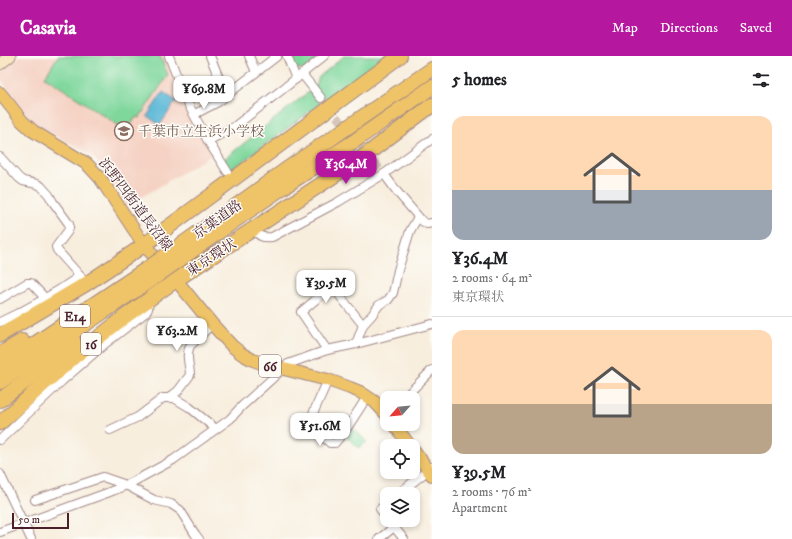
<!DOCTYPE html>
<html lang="en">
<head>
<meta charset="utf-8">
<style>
	:root { --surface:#fff; --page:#f2f2f2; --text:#202124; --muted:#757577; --line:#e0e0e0; --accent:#b5179e }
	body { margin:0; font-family:"IM FELL DW Pica","Noto Serif JP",serif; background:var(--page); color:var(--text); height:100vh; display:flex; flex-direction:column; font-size:15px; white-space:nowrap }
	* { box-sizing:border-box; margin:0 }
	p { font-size:13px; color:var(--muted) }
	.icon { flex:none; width:22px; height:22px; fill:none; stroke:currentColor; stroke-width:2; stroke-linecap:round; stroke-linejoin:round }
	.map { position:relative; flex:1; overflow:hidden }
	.drawer { display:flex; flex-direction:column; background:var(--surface); width:360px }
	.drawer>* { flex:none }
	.needle { width:26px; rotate:243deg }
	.tools { position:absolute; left:380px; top:335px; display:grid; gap:8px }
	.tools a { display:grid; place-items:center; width:40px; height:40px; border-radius:8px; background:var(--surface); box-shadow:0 2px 6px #0003; font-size:20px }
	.scale { position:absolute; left:12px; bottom:10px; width:57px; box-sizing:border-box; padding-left:4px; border:2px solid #4a1f2b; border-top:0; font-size:11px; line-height:14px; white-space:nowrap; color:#4a1f2b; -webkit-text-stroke:3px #fdfcf7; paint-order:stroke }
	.price { position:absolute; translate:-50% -34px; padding:0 9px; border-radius:8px; background:#fff; color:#222; font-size:13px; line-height:26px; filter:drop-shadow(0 1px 2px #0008) }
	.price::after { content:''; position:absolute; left:50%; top:24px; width:12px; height:9px; margin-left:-6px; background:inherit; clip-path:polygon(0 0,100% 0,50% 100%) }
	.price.selected { background:var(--accent); color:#fff }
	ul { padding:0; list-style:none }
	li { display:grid; align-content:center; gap:8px; height:212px; padding:0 20px }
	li+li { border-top:1px solid var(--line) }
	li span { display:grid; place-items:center; height:124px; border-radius:12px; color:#555 }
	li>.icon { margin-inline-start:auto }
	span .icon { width:72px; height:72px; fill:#fffc; stroke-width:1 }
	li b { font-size:17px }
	h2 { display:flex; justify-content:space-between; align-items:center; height:48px; padding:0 20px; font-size:17px }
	header { display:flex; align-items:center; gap:24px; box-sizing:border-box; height:56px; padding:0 20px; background:var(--accent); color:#fff }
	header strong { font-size:19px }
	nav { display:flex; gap:22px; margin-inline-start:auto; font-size:14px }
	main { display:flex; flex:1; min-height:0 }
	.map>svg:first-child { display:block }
	.built { fill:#f5d2c3 }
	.green { fill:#7fd79c; stroke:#647b64 }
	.water { fill:#57b6d5; stroke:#506a80 }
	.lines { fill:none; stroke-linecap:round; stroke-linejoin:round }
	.street-tunnel { stroke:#d5c5ba; stroke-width:8; stroke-dasharray:8 4; stroke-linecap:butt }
	.street-casing { stroke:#a18684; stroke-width:10 }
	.secondary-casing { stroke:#a18684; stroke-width:13 }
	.primary-casing { stroke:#a18684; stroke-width:14 }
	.highway-casing { stroke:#a18684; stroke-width:16 }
	.street { stroke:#fff; stroke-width:8 }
	.secondary { stroke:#f9e7c3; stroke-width:11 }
	.primary { stroke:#efc469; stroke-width:12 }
	.highway { stroke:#efc469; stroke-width:14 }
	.highway-bridge-casing { stroke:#a18684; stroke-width:16; stroke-linecap:butt }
	.highway-bridge { stroke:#efc469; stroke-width:14 }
	.labels { text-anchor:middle; stroke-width:3; stroke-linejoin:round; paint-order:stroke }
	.shield { fill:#fdfcf7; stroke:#806168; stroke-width:1 }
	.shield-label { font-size:13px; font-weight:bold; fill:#4a1f2b }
	.education-label { font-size:14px; fill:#785e54; stroke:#fdfcf7; text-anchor:start }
	.street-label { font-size:14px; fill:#4a1f2b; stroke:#fdfcf7 }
</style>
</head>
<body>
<header>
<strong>Casavia</strong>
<nav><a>Map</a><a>Directions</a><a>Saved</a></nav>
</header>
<main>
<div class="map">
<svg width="432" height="483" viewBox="0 0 432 483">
	<rect width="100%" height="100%" fill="#fdfcf7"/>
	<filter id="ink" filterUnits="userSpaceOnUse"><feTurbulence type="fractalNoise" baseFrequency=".025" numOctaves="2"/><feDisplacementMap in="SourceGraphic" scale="8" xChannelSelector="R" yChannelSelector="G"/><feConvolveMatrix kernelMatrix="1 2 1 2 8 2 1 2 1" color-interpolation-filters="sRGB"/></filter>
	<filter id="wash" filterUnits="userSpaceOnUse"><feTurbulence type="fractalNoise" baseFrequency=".012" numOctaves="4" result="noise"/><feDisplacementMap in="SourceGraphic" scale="16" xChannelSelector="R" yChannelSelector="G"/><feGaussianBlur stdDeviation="0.9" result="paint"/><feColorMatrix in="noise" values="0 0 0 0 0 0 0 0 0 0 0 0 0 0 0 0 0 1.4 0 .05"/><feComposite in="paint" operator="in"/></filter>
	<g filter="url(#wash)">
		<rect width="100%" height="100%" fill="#f8eede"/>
		<path class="built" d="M20 0H166L213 98 127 150 106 116 92 100 83 94 41 72 27 60 1 23V15Z"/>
		<g class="green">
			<path d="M58 0H160L168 19 139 62 136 61 127 75 45 21Z"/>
			<path d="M290 0H321L304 14 295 12Z"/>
			<path d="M344 0H388L316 51 230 115 223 104 316 30 319 21Z"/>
			<path d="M352 371 367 386 358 392 345 379Z"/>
		</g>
		<path class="water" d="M163 36 176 45 160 69 147 60Z"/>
	</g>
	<g filter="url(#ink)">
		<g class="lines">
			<path class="street-tunnel" d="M321 42 384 118"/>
			<defs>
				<g id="street">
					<path d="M169 0 186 44 208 85 227 115"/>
					<path d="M210 0 226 39"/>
					<path d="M249 0 256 16"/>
					<path d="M287 0 296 23"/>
					<path d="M302 18 321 42"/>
					<path d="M195 58 218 46 277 0"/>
					<path d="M208 85 234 71 302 18 324 0"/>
					<path d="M0 101 19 122 23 125 37 128 41 130 49 139 53 146 69 168V172L68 175 56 191 57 194 80 220"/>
					<path d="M384 118 398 137 422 165 427 168 432 167"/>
					<path d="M254 173C259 181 263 182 272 181L338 146 384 118 432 83"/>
					<path d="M0 243 27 227H31L45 242"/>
					<path d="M0 266C28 253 54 238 80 220L83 224"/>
					<path d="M363 269 372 259 379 249 388 244 393 237 398 214 410 175 418 161"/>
					<path d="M327 294 301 256 332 230 363 269 356 288"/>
					<path d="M328 324 311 362V370L330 387H335L347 372 367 341"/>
					<path d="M169 342 178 335 190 319C190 310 185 299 190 290L212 268"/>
					<path d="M404 342 432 314"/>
					<path d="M110 374 138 361 163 342H174L189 351 216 373"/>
					<path d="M0 384 62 325 106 287 145 257 148 253 149 244"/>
					<path d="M0 418 31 483"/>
					<path d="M398 438 432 411"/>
					<path d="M35 444 103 421 126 429 154 444 171 448 180 454 195 478 199 483"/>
					<path d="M387 447 380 453 387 462"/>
					<path d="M388 464 404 483"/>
					<path d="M0 476 107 437 129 428 173 404 230 363 241 351 288 308 327 294 356 288 432 268"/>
					<path d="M379 483 394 471"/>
				</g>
				<path id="secondary" d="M0 8 10 0"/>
				<g id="primary">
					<path d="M0 37 12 52 22 65 33 75 87 108 100 122 144 189 176 224 212 268 232 290 242 298 253 304 264 308 328 324 350 332 360 336 375 346 387 359"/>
					<path d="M394 368 410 390"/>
					<path d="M413 393 432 419"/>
				</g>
				<g id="highway">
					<path d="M233 152 287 113 432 13"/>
					<path d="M240 161 282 132 356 84 432 31"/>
					<path d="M0 279 86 228 144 189 400 0"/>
					<path d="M0 298 22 285"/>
					<path d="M0 311 151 210"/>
					<path d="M0 326 158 219"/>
					<path d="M0 344 26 325 74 286"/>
					<path d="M0 367 74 301 123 262 176 224 367 98 432 49"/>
				</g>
			</defs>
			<use href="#street" class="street-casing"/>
			<use href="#secondary" class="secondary-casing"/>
			<use href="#primary" class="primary-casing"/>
			<use href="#highway" class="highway-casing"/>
			<use href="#street" class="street"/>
			<use href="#secondary" class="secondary"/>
			<use href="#primary" class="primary"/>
			<use href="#highway" class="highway"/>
			<defs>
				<g id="highway-bridge">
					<path d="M151 210 233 152"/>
					<path d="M158 219 240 161"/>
				</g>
			</defs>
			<use href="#highway-bridge" class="highway-bridge-casing"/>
			<use href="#highway-bridge" class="highway-bridge"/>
		</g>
	</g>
	<defs>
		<symbol id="school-ring" viewBox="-11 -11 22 22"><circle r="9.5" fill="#fdfcf7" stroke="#8d6e63" stroke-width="1.5"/><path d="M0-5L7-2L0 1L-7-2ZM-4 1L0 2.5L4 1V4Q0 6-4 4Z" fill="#8d6e63"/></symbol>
	</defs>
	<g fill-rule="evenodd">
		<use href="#school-ring" x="113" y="64" width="22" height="22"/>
	</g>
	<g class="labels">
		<g class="shield">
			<rect x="60" y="249" width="30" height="22" rx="3"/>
			<rect x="81" y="277" width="20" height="22" rx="3"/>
			<rect x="259" y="299" width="22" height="22" rx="3"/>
		</g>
		<g class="shield-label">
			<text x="75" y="265">E14</text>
			<text x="91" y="293">16</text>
			<text x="270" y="315">66</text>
		</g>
		<g class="education-label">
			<text x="138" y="80">千葉市立生浜小学校</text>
		</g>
		<g class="street-label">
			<text transform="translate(136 148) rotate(53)" y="5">浜野四街道長沼線</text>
			<text transform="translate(217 163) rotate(-35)" y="5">京葉道路</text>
			<text transform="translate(211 201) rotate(-33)" y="5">東京環状</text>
		</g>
	</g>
</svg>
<div class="tools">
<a><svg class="needle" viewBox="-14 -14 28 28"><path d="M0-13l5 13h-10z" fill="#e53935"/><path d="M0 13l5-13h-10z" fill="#757577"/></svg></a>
<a><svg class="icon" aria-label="locate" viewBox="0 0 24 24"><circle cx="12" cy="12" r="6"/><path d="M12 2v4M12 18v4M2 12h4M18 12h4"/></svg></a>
<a><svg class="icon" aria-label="layers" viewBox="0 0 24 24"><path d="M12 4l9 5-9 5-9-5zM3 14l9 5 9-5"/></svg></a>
</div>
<div class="scale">50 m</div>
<b class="price" style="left:204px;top:54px">¥69.8M</b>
<b class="price selected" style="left:346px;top:129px">¥36.4M</b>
<b class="price" style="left:326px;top:248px">¥39.5M</b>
<b class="price" style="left:177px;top:296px">¥63.2M</b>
<b class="price" style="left:320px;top:391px">¥51.6M</b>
</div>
<section class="drawer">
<h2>5 homes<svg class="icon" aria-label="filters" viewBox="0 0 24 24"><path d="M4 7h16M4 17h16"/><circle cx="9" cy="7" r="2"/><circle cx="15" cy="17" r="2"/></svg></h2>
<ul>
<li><span style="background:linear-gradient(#ffd9b3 60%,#9aa5b1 0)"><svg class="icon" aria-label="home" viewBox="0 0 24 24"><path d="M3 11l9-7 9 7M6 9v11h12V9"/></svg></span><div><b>¥36.4M</b><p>2 rooms · 64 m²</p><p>東京環状</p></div></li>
<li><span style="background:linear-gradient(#ffd9b3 60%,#b9a48a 0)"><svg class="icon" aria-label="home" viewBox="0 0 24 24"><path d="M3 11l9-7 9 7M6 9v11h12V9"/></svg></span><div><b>¥39.5M</b><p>2 rooms · 76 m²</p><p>Apartment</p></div></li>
</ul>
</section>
</main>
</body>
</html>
